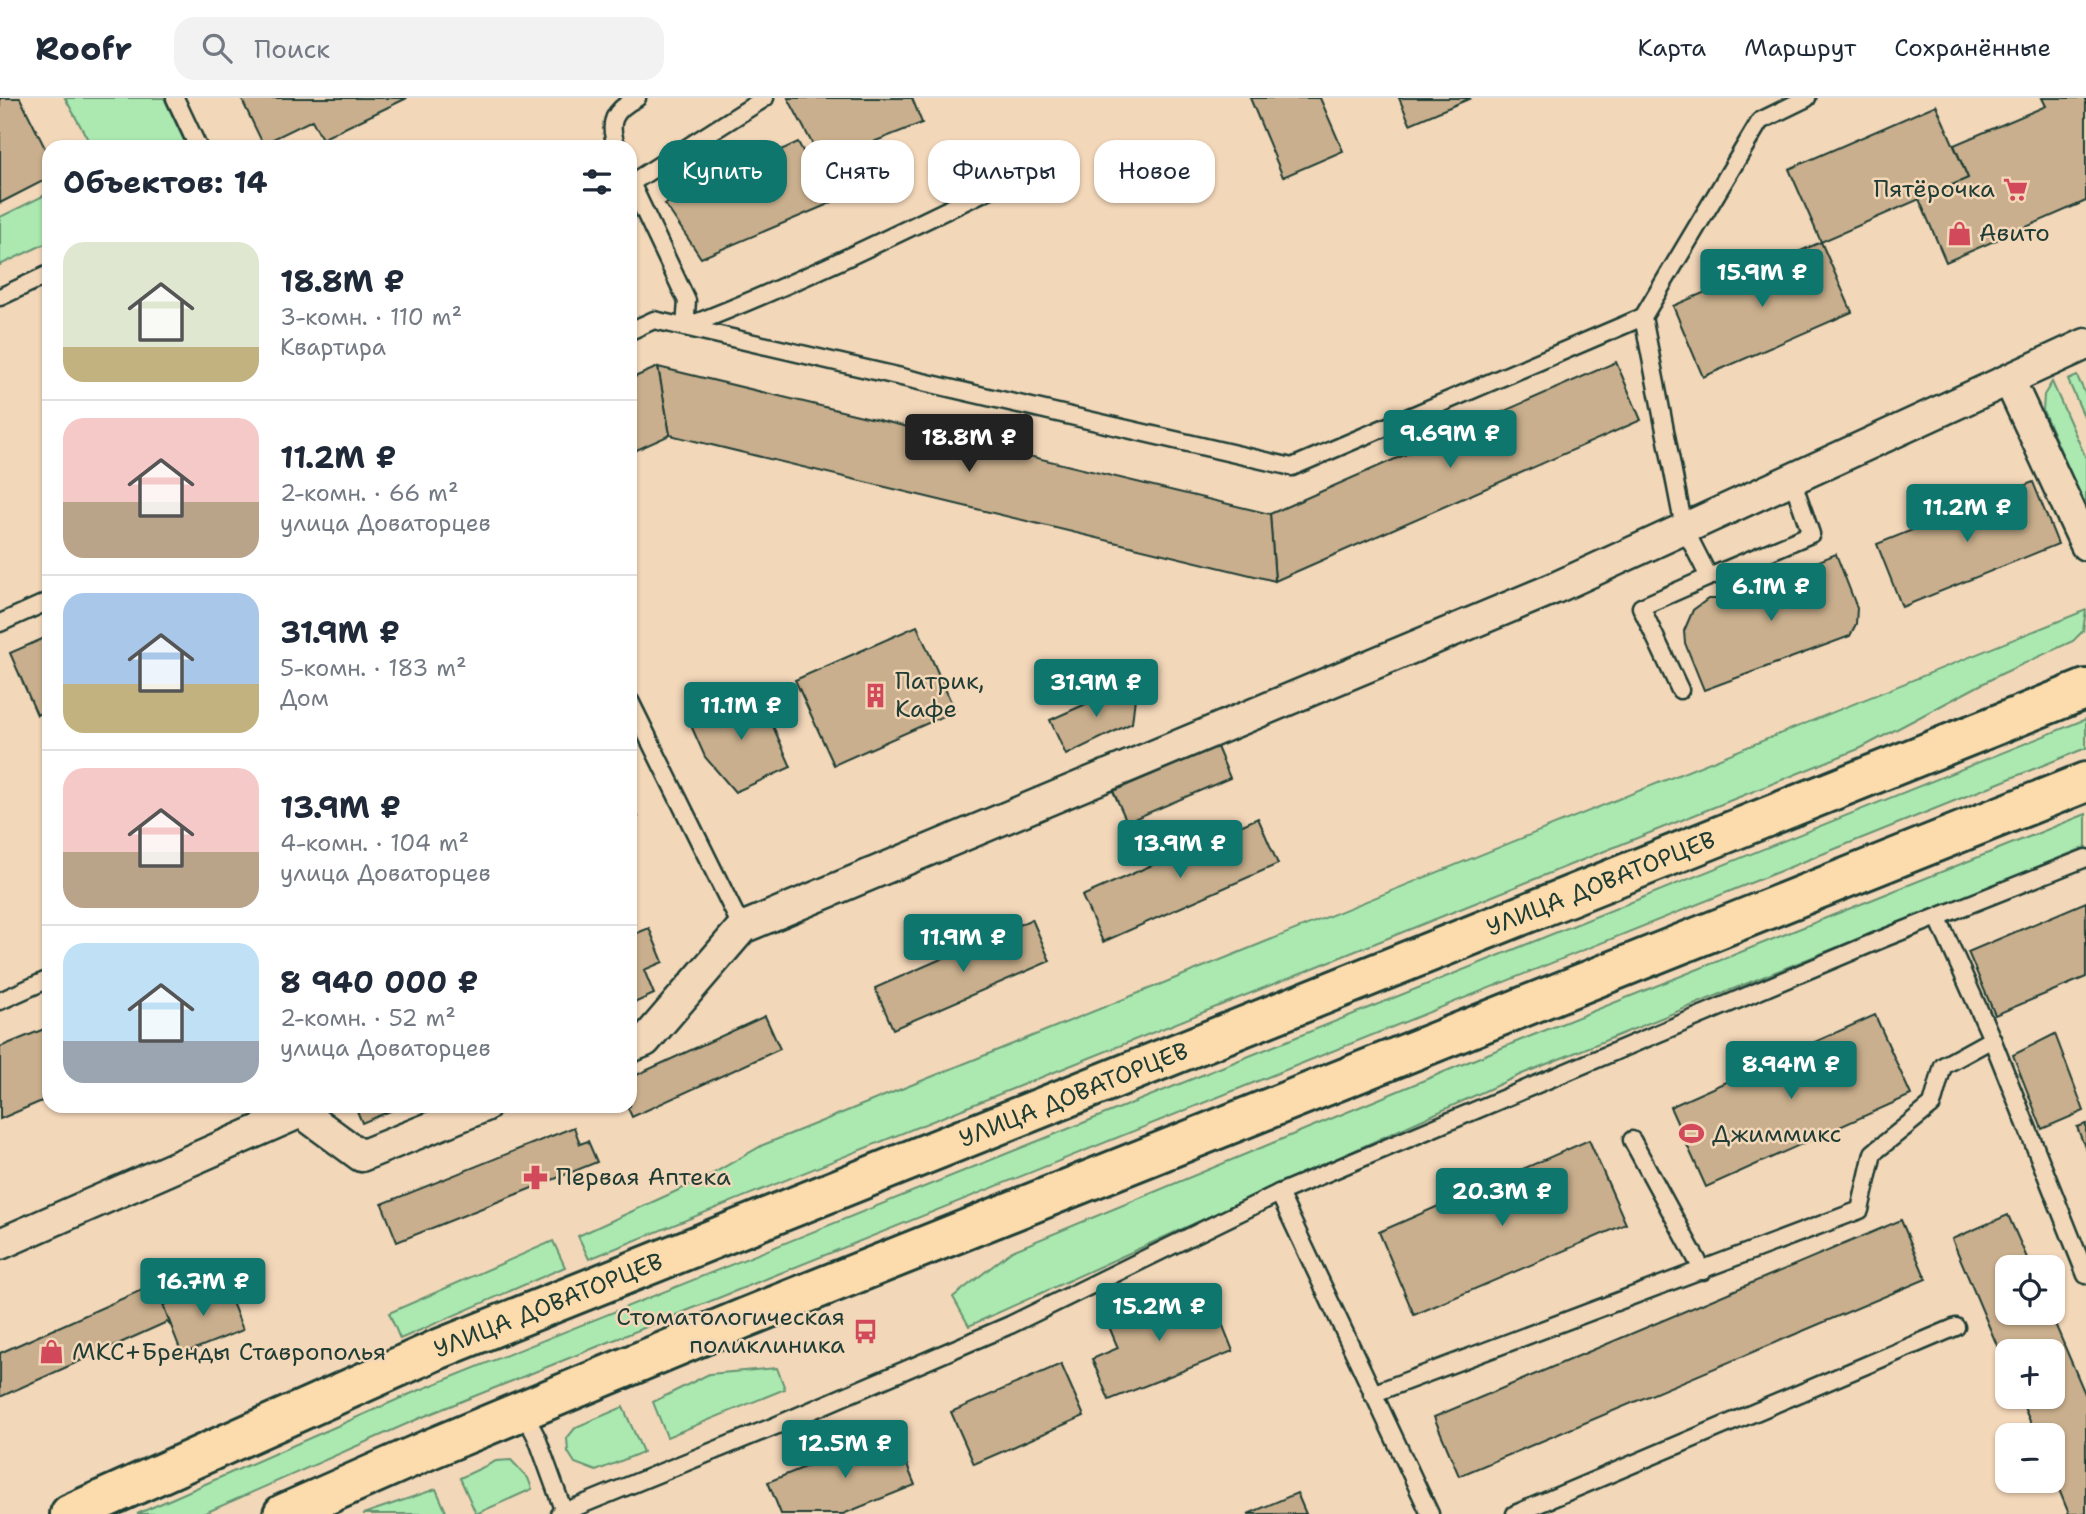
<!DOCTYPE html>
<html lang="ru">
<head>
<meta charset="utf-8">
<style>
	:root { --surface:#fff; --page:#f2f2f3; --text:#1f2937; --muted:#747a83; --line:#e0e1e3; --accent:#0f766e }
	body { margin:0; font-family:"Shantell Sans",sans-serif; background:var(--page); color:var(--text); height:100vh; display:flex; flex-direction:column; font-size:26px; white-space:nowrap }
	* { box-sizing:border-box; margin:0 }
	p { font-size:23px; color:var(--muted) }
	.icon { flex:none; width:38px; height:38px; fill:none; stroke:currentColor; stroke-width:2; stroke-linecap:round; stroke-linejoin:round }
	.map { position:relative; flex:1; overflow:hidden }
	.panel { position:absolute; left:42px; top:42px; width:595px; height:973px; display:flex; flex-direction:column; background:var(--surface); border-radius:21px; box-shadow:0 2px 5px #0004 }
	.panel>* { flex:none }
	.hud { position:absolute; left:658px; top:42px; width:665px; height:63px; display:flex; gap:14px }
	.fabs { position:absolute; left:1995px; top:1157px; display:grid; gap:14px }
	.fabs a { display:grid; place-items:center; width:70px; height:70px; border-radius:14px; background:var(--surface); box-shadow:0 2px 5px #0004; font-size:35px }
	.price { position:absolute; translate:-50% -60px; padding:0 16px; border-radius:7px; background:var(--accent); color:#fff; font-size:23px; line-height:46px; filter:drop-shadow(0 2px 4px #0008) }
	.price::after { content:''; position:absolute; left:50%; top:42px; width:21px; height:16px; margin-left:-10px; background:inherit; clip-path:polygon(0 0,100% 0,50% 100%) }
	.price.on { background:#222; color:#fff }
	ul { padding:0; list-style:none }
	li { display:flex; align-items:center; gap:21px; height:175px; padding:0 21px }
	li+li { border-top:2px solid var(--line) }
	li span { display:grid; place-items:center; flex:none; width:196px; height:140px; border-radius:21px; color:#555 }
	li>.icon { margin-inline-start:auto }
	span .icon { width:84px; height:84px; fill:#fffc; stroke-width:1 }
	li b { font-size:30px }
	h2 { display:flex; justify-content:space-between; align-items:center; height:84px; padding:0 21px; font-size:30px }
	.pill { padding:0 24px; border-radius:21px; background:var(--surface); box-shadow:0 2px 5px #0004; font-size:24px; line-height:63px }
	.pill.on { background:var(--accent); color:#fff }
	header { display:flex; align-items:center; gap:42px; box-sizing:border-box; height:98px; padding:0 35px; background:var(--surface); border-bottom:2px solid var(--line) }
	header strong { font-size:33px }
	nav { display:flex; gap:38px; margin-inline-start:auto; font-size:24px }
	.search { width:490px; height:63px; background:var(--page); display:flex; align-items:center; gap:18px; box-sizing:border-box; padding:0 24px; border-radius:21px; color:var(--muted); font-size:26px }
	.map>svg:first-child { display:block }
	.green { fill:#abe9b0; stroke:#659372; stroke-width:2 }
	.building { fill:#c9af8d; stroke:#1f3d34; stroke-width:2 }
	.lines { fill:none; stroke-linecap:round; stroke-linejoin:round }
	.lane-casing { stroke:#1f3d34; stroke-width:21 }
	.street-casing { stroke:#1f3d34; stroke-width:35 }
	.primary-casing { stroke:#1f3d34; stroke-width:44 }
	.lane { stroke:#f3d7b9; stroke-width:16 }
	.street { stroke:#f3d7b9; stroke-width:30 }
	.primary { stroke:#fcdcac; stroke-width:38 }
	.labels { text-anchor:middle; stroke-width:5; stroke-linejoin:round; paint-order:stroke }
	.poi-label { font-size:24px; fill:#1f3d34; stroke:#f3d7b9; text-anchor:start }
	.street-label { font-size:24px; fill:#1f3d34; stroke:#f3d7b9 }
</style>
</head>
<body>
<header>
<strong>Roofr</strong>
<div class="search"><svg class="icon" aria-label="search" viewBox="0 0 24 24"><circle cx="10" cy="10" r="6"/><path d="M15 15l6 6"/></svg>Поиск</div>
<nav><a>Карта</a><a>Маршрут</a><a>Сохранённые</a></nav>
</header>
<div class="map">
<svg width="2086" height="1416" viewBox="0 0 2086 1416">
	<rect width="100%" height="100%" fill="#f3d7b9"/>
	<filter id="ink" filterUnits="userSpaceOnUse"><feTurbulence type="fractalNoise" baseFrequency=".0143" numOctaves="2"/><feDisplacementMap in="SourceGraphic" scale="14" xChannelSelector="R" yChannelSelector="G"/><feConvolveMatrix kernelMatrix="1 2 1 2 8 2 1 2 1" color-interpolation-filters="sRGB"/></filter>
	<g filter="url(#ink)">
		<g class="green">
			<path d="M65 0H164L187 49H92Z"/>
			<path d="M49 95V144L0 167V119Z"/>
			<path d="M2077 278 2086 297V323L2068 282Z"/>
			<path d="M2052 284 2086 360V410L2043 313 2044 297Z"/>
			<path d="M2086 512 2083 533 2073 543 1999 577 1861 650 589 1161 578 1138 705 1080 763 1047Z"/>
			<path d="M2086 621V650L420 1320 203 1416H137L410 1296Z"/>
			<path d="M2086 716V749L1522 976 969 1228 953 1199 1012 1153 1521 942Z"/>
			<path d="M553 1143 565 1169 400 1241 389 1215Z"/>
			<path d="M777 1270 785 1291 667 1339 653 1304 709 1276Z"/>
			<path d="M623 1309 643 1354 596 1373 575 1365 568 1354 567 1340 576 1329Z"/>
			<path d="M511 1362 528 1380 532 1391 476 1416 460 1380 496 1363Z"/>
			<path d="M436 1391 447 1416H363Z"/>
		</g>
		<g class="building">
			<path d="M0 0H20L49 58V80L0 105Z"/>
			<path d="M241 0H407L322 41 312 22 263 46Z"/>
			<path d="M788 0H912L922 25 822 64Z"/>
			<path d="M1250 0H1320L1343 53 1283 79Z"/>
			<path d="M1399 0H1471L1410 26Z"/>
			<path d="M2042 0H2086V103L1946 164 1919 101 1968 80 1954 47 2046 8Z"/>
			<path d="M1936 7 1968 80 1821 144 1789 71Z"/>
			<path d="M798 44 831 105 701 160 665 106Z"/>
			<path d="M1821 144 1852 214 1703 279 1673 208Z"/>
			<path d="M1616 264 1641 322 1275 483 1270 416Z"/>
			<path d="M658 269 1270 416 1275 483 670 337Z"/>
			<path d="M658 269 670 337 630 355V281Z"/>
			<path d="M2033 384 2058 446 1902 509 1877 446Z"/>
			<path d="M1836 456 1857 510 1856 526 1850 538 1704 592 1685 545 1684 533 1693 512 1708 501H1726Z"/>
			<path d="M917 528 955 613 834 667 795 582Z"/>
			<path d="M49 538V611L37 617 10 555Z"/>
			<path d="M1137 583 1132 625 1066 657 1050 622Z"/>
			<path d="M757 592 791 669 735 694 705 659 689 623Z"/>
			<path d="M1217 649 1230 680 1127 724 1113 693Z"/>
			<path d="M630 700 638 719 630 723Z"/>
			<path d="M1258 720 1278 766 1103 844 1082 798Z"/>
			<path d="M2086 804V879L1995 917 1968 854Z"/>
			<path d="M1032 821 1050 863 893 931 875 890Z"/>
			<path d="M649 830 663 864 644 872 654 896 630 907V838Z"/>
			<path d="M1875 917 1911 997 1706 1089 1670 1009Z"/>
			<path d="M765 918 780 951 632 1019 627 1008H630V980Z"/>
			<path d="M49 929V1000L0 1021V949Z"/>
			<path d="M2055 936 2084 1013 2042 1031 2013 957Z"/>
			<path d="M355 1008H402L362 1025Z"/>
			<path d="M2086 1026V1052L2077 1029Z"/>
			<path d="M574 1029 580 1046 588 1043 597 1064 397 1144 382 1106Z"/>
			<path d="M1589 1042 1626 1126 1414 1217 1379 1134Z"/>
			<path d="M2008 1117 2031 1169H2007V1214H2050L2086 1298V1416H2069L2053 1377V1337H2036L2019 1298H2053V1253H2007V1271L1952 1141Z"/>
			<path d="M1901 1122 1926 1181 1459 1378 1434 1319Z"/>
			<path d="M224 1184 243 1232 182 1256 163 1207Z"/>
			<path d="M155 1186 171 1228 167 1224 0 1299V1255Z"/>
			<path d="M1182 1189 1193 1217 1215 1208 1233 1253 1109 1302 1092 1261 1118 1250 1105 1219Z"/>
			<path d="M1061 1266 1084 1318 974 1366 951 1314Z"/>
			<path d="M893 1333 915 1387 843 1416H781L768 1384Z"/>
			<path d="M1297 1395 1306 1416H1248Z"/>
		</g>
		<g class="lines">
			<defs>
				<g id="lane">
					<path d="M175 0 198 49"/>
					<path d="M765 0 631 85 687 203 685 229C795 187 901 134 1007 83"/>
					<path d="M617 49C607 24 614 12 637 0"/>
					<path d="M0 199 49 176"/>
					<path d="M630 233 654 222 1292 369 1643 219"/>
					<path d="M1709 479 1811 436 1792 381"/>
					<path d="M0 525 49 503"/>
					<path d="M1680 592 1641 509 1709 479 1684 430 1643 219 1760 23 1807 0"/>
					<path d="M630 603 742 830"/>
					<path d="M1938 820 1992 941 2086 1177"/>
					<path d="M0 903 49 881"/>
					<path d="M1632 1042 1703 1173"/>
					<path d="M1279 1095 1430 1416"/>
					<path d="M1372 1296 1860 1112 1873 1055 1932 1007 1943 968 1992 941"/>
					<path d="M523 1313 537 1340 564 1414"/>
					<path d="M559 1416 775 1328 1010 1227 1279 1095 1882 841 2086 760"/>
					<path d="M1515 1416 1956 1229"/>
				</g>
				<g id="street">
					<path d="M2009 282 2086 447"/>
					<path d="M630 949 645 943 742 830 1555 490 2086 246"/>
					<path d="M0 1146 301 1014 361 1058 485 1008"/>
				</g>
				<g id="primary">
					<path id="s1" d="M70 1416 434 1253 2086 591"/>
					<path d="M283 1416 430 1351 747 1219 2086 684"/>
				</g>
			</defs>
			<use href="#lane" class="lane-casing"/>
			<use href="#street" class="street-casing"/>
			<use href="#primary" class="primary-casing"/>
			<use href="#lane" class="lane"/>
			<use href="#street" class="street"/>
			<use href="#primary" class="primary"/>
		</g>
	</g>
	<defs>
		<symbol id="supermarket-bare" viewBox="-9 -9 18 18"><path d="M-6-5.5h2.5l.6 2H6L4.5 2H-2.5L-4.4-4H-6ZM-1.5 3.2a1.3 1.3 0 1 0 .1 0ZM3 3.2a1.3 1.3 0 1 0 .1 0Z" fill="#d1495b" stroke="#f3d7b9" stroke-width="2.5" paint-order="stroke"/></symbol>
		<symbol id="shop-bare" viewBox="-9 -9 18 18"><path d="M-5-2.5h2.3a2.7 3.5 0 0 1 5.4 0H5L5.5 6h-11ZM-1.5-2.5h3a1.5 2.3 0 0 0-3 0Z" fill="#d1495b" stroke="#f3d7b9" stroke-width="2.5" paint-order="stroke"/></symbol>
		<symbol id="building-bare" viewBox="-9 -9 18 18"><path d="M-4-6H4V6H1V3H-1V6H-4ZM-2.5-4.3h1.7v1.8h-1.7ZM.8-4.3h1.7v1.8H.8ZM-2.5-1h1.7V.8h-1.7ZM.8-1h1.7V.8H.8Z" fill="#d1495b" stroke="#f3d7b9" stroke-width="2.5" paint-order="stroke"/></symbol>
		<symbol id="stadium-bare" viewBox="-9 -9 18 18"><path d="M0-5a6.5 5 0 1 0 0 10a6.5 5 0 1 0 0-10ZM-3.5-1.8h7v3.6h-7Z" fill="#d1495b" stroke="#f3d7b9" stroke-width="2.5" paint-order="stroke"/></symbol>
		<symbol id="pharmacy-bare" viewBox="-9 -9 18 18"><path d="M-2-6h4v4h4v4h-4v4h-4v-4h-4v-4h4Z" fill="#d1495b" stroke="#f3d7b9" stroke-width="2.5" paint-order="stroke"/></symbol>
		<symbol id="bus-bare" viewBox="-9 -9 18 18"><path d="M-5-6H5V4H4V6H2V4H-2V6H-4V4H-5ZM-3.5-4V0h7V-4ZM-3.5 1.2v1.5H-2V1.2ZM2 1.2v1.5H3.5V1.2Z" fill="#d1495b" stroke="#f3d7b9" stroke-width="2.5" paint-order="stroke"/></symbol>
	</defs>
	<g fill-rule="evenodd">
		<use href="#supermarket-bare" x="1998" y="74" width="35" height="35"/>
		<use href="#shop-bare" x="1942" y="118" width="35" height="35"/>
		<use href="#building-bare" x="858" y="580" width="35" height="35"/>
		<use href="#stadium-bare" x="1674" y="1018" width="35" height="35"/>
		<use href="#pharmacy-bare" x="518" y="1062" width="35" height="35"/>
		<use href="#bus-bare" x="848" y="1216" width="35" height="35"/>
		<use href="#shop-bare" x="34" y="1236" width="35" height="35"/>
	</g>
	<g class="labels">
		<g class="poi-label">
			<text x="1995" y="99" text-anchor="end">Пятёрочка</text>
			<text x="1979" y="143">Авито</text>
			<text x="895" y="591">Патрик,<tspan x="895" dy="28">Кафе</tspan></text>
			<text x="1712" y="1044">Джиммикс</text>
			<text x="556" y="1087">Первая Аптека</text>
			<text x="845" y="1227" text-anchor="end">Стоматологическая<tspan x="845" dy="28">поликлиника</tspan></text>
			<text x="72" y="1262">МКС+Бренды Ставрополья</text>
		</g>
		<g class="street-label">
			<text dy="8" stroke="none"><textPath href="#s1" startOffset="1656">УЛИЦА ДОВАТОРЦЕВ</textPath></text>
			<text dy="8" stroke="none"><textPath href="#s1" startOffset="1088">УЛИЦА ДОВАТОРЦЕВ</textPath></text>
			<text dy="8" stroke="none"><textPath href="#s1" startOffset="522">УЛИЦА ДОВАТОРЦЕВ</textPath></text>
		</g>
	</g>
</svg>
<div class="fabs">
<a><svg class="icon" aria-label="locate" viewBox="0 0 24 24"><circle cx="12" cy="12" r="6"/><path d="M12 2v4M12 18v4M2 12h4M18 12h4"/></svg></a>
<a>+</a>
<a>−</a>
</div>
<b class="price" style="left:1762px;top:211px">15.9M ₽</b>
<b class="price" style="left:1450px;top:372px">9.69M ₽</b>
<b class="price on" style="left:969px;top:376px">18.8M ₽</b>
<b class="price" style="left:1967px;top:446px">11.2M ₽</b>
<b class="price" style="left:1771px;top:525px">6.1M ₽</b>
<b class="price" style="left:1096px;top:621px">31.9M ₽</b>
<b class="price" style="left:741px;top:644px">11.1M ₽</b>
<b class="price" style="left:1180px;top:782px">13.9M ₽</b>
<b class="price" style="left:963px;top:876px">11.9M ₽</b>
<b class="price" style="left:1791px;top:1003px">8.94M ₽</b>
<b class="price" style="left:1502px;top:1130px">20.3M ₽</b>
<b class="price" style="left:203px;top:1220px">16.7M ₽</b>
<b class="price" style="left:1159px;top:1245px">15.2M ₽</b>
<b class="price" style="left:845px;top:1382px">12.5M ₽</b>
<div class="hud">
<a class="pill on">Купить</a>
<a class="pill">Снять</a>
<a class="pill">Фильтры</a>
<a class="pill">Новое</a>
</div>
<section class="panel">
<h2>Объектов: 14<svg class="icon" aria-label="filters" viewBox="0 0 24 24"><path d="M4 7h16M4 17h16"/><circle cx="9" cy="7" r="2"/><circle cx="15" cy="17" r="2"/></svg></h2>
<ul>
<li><span style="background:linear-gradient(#dfe7d0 75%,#c2b280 0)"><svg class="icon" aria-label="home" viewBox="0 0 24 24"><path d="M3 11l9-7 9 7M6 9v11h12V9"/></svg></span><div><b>18.8M ₽</b><p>3-комн. · 110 m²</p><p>Квартира</p></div></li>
<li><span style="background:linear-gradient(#f6c9c9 60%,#b9a48a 0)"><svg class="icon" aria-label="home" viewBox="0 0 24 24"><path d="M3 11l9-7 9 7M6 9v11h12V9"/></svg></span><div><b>11.2M ₽</b><p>2-комн. · 66 m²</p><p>улица Доваторцев</p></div></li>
<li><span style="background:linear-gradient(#a9c7e8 65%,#c2b280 0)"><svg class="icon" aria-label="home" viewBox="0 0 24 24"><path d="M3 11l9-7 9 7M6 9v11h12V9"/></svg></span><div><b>31.9M ₽</b><p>5-комн. · 183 m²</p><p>Дом</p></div></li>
<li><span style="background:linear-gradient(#f6c9c9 60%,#b9a48a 0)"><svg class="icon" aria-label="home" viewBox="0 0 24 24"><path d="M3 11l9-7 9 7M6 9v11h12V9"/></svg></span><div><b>13.9M ₽</b><p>4-комн. · 104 m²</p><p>улица Доваторцев</p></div></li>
<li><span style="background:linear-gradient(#bfe0f5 70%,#9aa5b1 0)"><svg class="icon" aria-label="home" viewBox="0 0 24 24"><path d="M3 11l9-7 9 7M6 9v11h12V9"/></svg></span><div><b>8 940 000 ₽</b><p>2-комн. · 52 m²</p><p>улица Доваторцев</p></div></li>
</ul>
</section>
</div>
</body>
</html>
